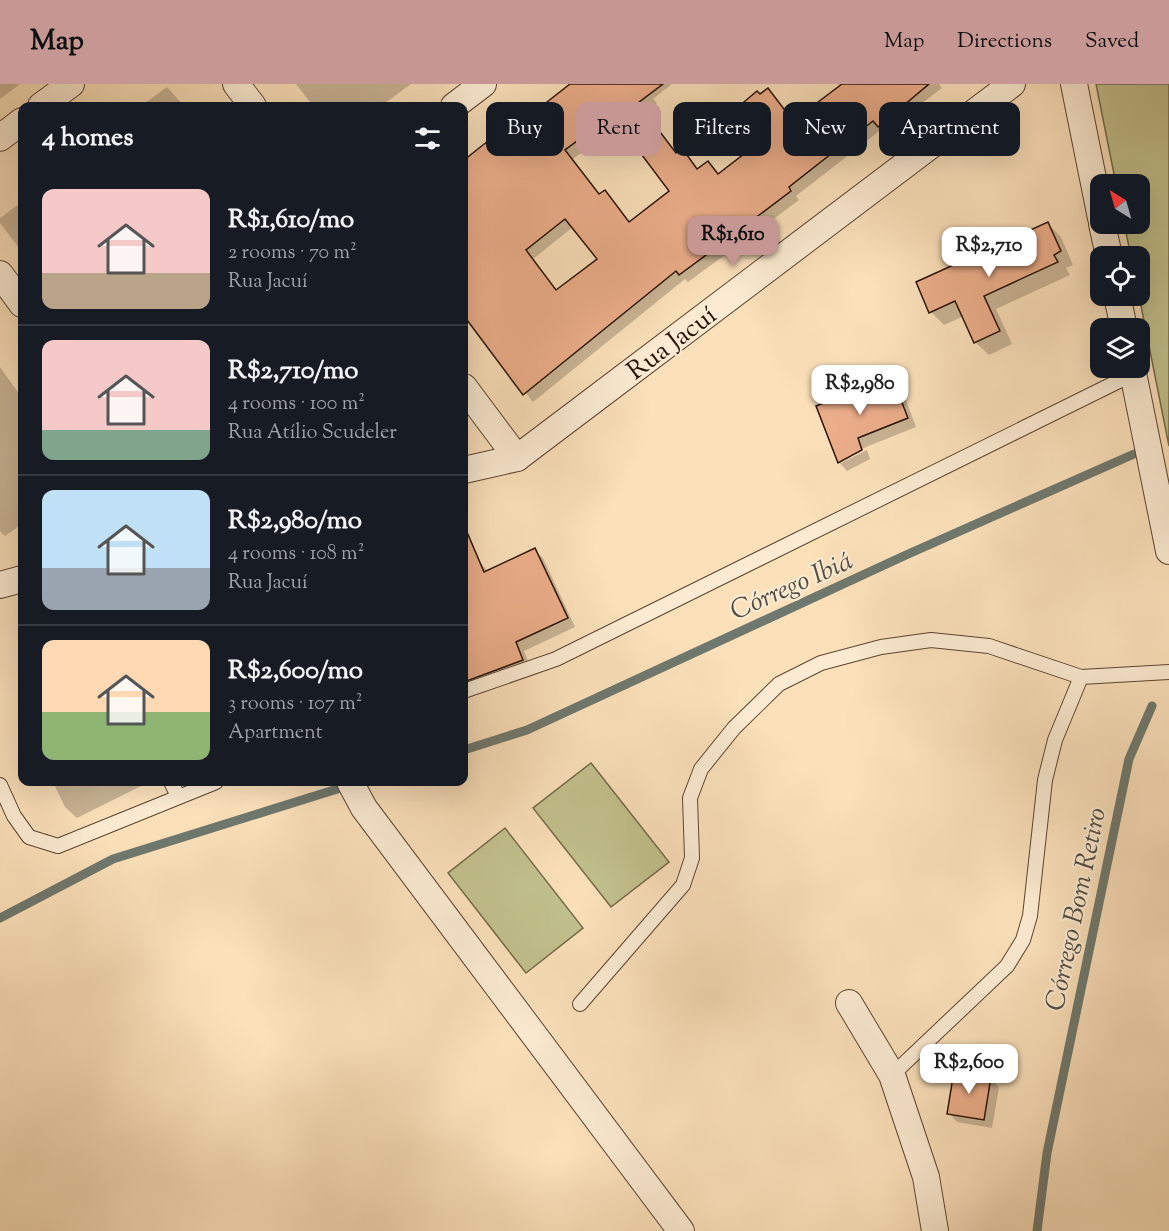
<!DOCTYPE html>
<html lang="en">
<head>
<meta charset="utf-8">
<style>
	:root { --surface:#171b24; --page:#20242c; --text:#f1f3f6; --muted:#9ea1a6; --line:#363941; --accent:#c59692 }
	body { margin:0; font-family:"Sorts Mill Goudy",serif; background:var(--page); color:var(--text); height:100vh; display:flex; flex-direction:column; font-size:22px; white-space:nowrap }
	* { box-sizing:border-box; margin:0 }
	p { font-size:20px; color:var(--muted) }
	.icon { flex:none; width:33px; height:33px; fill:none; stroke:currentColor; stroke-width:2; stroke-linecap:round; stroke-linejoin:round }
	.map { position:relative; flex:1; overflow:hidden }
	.sheet { position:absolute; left:18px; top:18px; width:450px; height:684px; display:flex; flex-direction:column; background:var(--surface); border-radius:12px; box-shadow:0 6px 24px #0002 }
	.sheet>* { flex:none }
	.guide { position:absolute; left:486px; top:18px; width:570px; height:54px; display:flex; gap:12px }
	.needle { width:39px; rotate:323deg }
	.tools { position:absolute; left:1090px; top:90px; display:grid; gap:12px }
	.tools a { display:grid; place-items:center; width:60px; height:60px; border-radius:12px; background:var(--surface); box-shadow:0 6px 24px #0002; font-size:30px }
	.price { position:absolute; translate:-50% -51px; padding:0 14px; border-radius:12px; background:#fff; color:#222; font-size:20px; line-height:39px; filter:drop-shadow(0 2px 3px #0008) }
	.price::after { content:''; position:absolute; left:50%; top:36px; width:18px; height:14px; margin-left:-9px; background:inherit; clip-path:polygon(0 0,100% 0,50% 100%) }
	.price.current { background:var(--accent); color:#111 }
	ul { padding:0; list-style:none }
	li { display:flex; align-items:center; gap:18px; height:150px; padding:0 24px }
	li+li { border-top:2px solid var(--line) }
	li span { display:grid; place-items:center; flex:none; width:168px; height:120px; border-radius:12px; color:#555 }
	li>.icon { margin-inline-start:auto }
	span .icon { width:72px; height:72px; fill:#fffc; stroke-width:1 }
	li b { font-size:26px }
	h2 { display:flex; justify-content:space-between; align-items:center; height:72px; padding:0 24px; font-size:26px }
	.chip { padding:0 21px; border-radius:12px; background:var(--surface); box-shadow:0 6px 24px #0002; font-size:21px; line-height:54px }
	.chip.current { background:var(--accent); color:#111 }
	header { display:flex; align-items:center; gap:36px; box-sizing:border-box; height:84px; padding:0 30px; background:var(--accent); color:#111 }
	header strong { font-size:28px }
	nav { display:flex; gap:33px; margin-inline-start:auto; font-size:21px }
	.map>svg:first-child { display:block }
	.green { fill:#c2c18d; stroke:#756948; stroke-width:1.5 }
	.shadow { fill:#0003; fill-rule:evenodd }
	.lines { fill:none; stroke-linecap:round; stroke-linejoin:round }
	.stream { stroke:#6f786e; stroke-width:9 }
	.building { fill:#ecae8a; stroke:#281104; stroke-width:1.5; fill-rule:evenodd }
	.lane-casing { stroke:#5d4532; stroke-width:16 }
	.street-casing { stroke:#5d4532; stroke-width:28 }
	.lane { stroke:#fcebd2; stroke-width:14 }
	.street { stroke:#fcebd2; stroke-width:26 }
	.labels { text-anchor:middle; stroke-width:4.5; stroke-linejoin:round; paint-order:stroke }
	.street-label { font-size:26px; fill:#281104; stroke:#fcebd2 }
	.water-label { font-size:27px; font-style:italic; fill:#524d42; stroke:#fcebd2 }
</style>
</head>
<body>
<header>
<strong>Map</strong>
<nav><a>Map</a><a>Directions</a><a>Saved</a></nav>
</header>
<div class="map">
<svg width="1169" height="1147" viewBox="0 0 1169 1147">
	<rect width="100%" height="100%" fill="#fbe0ba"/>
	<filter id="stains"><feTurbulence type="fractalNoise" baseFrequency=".00333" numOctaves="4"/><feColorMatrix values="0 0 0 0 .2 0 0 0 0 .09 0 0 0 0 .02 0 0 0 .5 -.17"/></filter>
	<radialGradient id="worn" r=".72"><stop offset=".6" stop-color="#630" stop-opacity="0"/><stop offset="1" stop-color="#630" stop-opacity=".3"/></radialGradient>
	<g class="green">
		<path d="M1096 0H1169V362L1139 212 1140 172H1131L1124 140H1140V100H1116Z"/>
		<path d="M591 679 669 778 611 823 533 724Z"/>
		<path d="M505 744 583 844 526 889 448 789Z"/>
	</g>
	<g class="shadow">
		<path d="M0 0H20L0 15Z"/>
		<path d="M296 0H411L381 22H313Z"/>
		<path d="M574 0H672L653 15 657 19 646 28 651 34 630 50 620 40 573 75 604 116 608 112 630 139 671 108 677 70 682 66 698 86 718 92 841 3 838 0H939L942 4 909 29 912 32 888 51 882 45 796 112 799 116 725 171 688 198 685 195 533 318 464 229V78L493 55 497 59ZM573 143 599 175 557 207 533 175Z"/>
		<path d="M167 3 184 22H141Z"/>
		<path d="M22 118V168L0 139V134Z"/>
		<path d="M1048 140 1061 153 1073 181 1066 184 1070 191 996 225 1012 260 989 271 975 258 964 232 944 241 931 228Z"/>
		<path d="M0 283 22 314V440L5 452 0 447Z"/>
		<path d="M892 294 901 303 916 343 866 363 841 376V379L867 366 870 375 847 387 839 378Z"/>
		<path d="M534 466 543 474 575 543 524 567 531 585 464 610V480L477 474 488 488Z"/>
		<path d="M53 698H144L145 700 77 734 65 723Z"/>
		<path d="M955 989 991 995 999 1003 992 1044 957 1038 949 1029Z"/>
	</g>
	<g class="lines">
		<g class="stream">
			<path d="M464 666 527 646 906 471 1134 370"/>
			<path d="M0 834 113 775 350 701"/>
			<path d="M1037 1147 1047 1069 1129 675 1152 622"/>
		</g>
	</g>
	<g class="building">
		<path d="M570 0H663L638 19 676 69 682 64 697 85 708 77 718 90 762 56 738 23 757 7 760 10 768 4 793 37 842 0H929L878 43 873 37 789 103 791 107 717 163 679 191 676 187 523 311 464 232V76L493 53 496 58ZM612 31 669 107 629 138 605 106 599 110 565 66ZM565 135 597 175 556 206 526 166Z"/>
		<path d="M1048 138 1061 167 1054 171 1058 178 984 212 1000 247 974 259 955 217 929 229 916 198Z"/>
		<path d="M892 293 908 334 858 354 862 366 838 379 816 322Z"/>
		<path d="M464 441 484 488 535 464 568 534 516 558 523 576 464 598Z"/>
		<path d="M954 987 991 993 984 1036 947 1030Z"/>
	</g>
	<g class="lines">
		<defs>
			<g id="lane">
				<path d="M464 607 556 575 1133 290"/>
				<path d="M171 698 178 712"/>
				<path d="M0 701 14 732 29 753 58 762 216 698"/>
				<path d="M580 920 683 801 692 774 690 714 701 685 734 644 779 600 821 579 881 563 931 556 989 562 1081 593 1169 588"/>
				<path d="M892 991 1007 882 1023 856 1030 832 1045 696 1055 656 1081 593"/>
			</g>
			<g id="street">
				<path d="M236 0 253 22"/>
				<path d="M1074 0 1101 134"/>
				<path d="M41 22 71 0"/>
				<path d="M454 22 483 0"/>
				<path d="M0 54 22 37"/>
				<path d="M1102 140 1109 172"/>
				<path d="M0 190 22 220"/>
				<path d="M1117 212 1124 244"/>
				<path d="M1132 284 1169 467"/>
				<path d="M464 303 517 374"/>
				<path d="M464 386 517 374 1012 0"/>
				<path d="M0 501 22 495"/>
				<path d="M350 698 364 724 681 1147"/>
				<path d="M849 919 892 991 926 1093 935 1147"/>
			</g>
		</defs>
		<use href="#lane" class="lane-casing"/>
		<use href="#street" class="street-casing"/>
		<use href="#lane" class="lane"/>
		<use href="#street" class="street"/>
	</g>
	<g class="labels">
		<g class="street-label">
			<text transform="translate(671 258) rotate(-37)" y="9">Rua Jacuí</text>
		</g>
		<g class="water-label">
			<text transform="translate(791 501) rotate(-24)" y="9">Córrego Ibiá</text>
			<text transform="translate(1075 825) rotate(-78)" y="9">Córrego Bom Retiro</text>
		</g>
	</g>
	<rect width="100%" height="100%" filter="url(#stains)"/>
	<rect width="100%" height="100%" fill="url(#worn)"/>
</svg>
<div class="tools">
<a><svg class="needle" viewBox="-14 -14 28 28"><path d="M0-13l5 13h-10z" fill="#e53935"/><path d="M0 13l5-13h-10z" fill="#9ea1a6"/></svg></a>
<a><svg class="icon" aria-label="locate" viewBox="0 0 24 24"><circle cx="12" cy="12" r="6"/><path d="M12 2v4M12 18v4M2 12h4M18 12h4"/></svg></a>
<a><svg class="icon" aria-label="layers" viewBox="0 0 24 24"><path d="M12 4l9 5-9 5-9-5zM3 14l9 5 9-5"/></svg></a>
</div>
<b class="price current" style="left:733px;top:183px">R$1,610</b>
<b class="price" style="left:989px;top:194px">R$2,710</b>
<b class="price" style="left:860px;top:332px">R$2,980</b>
<b class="price" style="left:969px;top:1011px">R$2,600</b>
<div class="guide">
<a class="chip">Buy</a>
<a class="chip current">Rent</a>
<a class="chip">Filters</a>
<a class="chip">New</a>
<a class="chip">Apartment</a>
</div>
<section class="sheet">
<h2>4 homes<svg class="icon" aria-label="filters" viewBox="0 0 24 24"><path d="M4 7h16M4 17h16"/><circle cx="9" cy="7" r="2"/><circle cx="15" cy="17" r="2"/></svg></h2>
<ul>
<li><span style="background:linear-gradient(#f6c9c9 70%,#b9a48a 0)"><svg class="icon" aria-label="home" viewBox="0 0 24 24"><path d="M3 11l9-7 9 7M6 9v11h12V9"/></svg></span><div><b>R$1,610/mo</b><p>2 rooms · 70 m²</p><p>Rua Jacuí</p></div></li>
<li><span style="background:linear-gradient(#f6c9c9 75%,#7fa58c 0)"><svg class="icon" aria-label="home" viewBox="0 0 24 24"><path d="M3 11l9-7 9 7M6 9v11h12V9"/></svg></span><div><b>R$2,710/mo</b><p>4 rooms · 100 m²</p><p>Rua Atílio Scudeler</p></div></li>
<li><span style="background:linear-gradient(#bfe0f5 65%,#9aa5b1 0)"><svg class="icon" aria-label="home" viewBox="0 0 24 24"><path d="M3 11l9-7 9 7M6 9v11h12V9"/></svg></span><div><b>R$2,980/mo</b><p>4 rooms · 108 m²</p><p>Rua Jacuí</p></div></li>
<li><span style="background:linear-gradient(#ffd9b3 60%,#8fb573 0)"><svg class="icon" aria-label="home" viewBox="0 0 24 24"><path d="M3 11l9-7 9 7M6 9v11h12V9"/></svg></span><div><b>R$2,600/mo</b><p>3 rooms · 107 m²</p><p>Apartment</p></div></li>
</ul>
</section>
</div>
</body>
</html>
